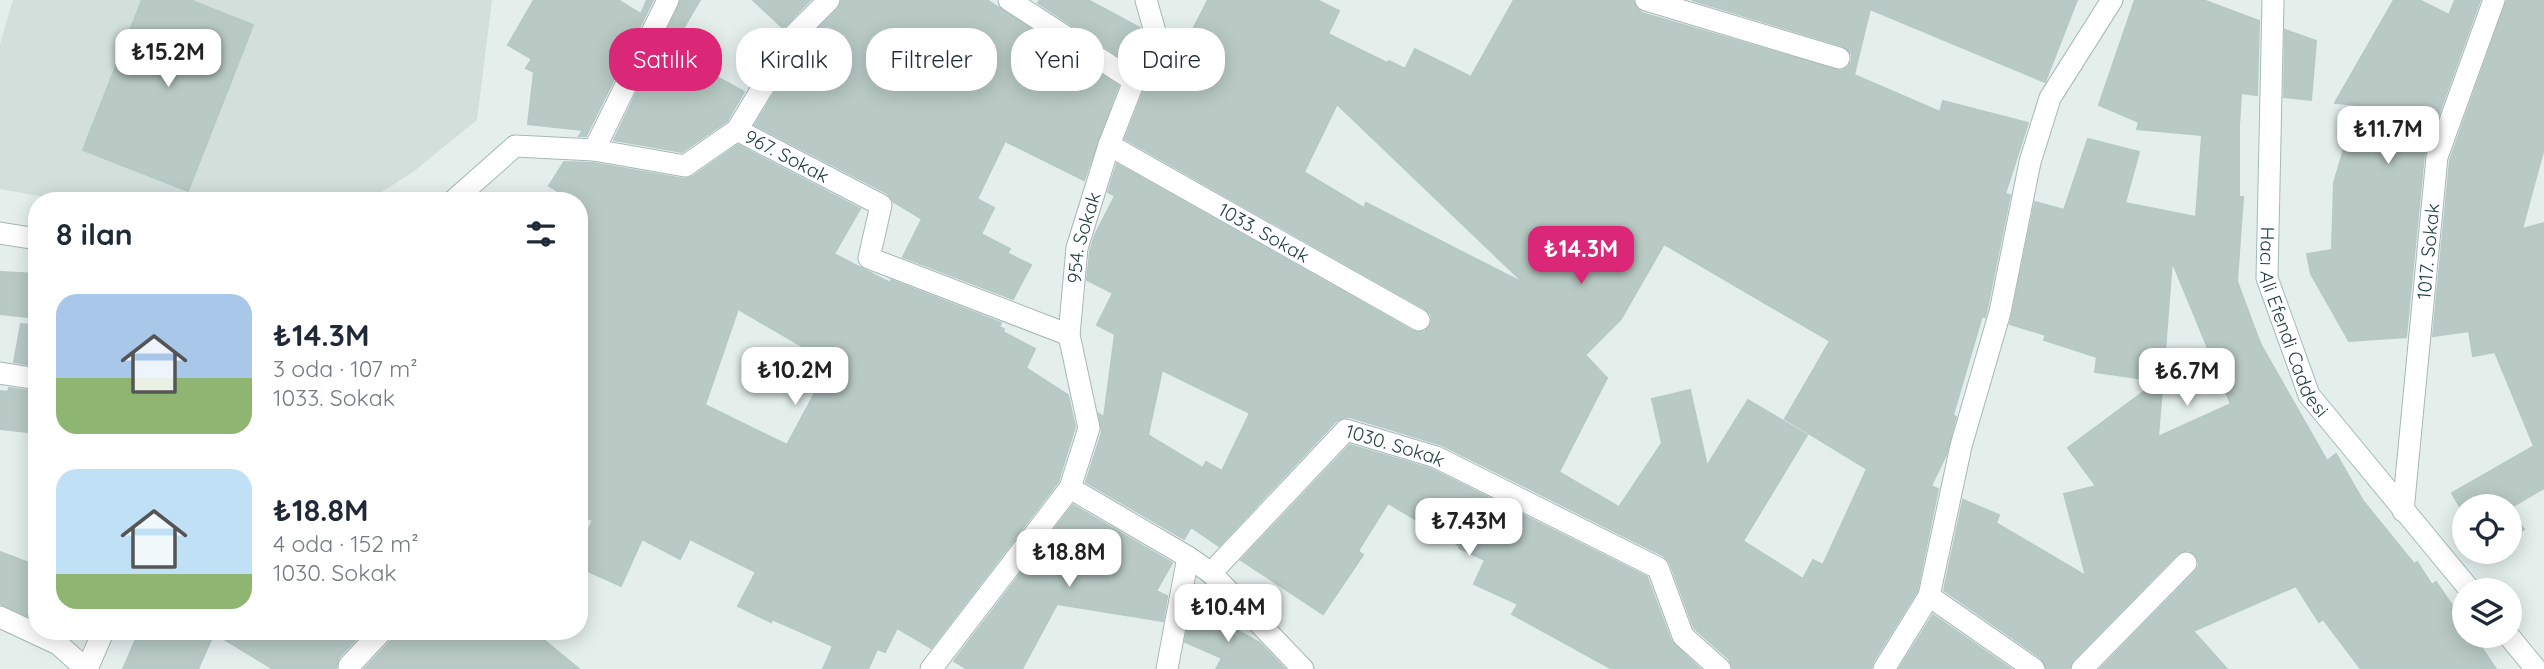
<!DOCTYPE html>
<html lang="tr">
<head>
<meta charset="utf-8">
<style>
	:root { --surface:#fff; --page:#f6f6f7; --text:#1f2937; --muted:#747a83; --accent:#db2777 }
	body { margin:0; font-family:Quicksand,sans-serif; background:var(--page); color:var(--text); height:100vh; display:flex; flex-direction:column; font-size:26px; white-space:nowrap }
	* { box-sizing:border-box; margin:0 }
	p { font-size:23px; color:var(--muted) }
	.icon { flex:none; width:38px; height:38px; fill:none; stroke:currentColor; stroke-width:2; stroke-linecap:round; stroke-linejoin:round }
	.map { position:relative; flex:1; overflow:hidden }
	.details { position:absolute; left:28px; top:192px; width:560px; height:448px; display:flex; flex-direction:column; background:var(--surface); border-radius:28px; box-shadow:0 4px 18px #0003 }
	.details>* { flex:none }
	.top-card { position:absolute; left:609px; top:28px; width:665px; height:63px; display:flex; gap:14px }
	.buttons { position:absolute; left:2452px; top:494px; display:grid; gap:14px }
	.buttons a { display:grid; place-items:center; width:70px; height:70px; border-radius:50%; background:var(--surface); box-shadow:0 4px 18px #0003; font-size:35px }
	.price { position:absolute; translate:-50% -60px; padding:0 16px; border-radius:14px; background:#fff; color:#222; font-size:23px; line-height:46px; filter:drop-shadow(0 2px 4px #0008) }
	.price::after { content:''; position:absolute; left:50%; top:42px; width:21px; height:16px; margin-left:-10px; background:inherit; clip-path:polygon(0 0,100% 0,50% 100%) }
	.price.selected { background:var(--accent); color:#fff }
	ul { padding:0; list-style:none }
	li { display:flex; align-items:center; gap:21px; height:175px; padding:0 28px }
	li span { display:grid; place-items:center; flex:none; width:196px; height:140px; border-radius:21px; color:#555 }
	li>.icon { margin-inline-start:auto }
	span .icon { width:84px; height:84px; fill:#fffc; stroke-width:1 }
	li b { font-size:30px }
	h2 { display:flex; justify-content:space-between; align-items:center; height:84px; padding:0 28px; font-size:30px }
	.chip { padding:0 24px; border-radius:28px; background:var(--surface); box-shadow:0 4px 18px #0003; font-size:24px; line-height:63px }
	.chip.selected { background:var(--accent); color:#fff }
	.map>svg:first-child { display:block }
	.built { fill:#d2dfdb }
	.building { fill:#b9cac5; stroke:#b6c9c4; stroke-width:2; fill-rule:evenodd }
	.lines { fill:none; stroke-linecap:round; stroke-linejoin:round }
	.street-casing { stroke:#a6b8b4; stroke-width:23 }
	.secondary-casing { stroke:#a2bbb6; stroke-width:23 }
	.street { stroke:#fff; stroke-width:21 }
	.secondary { stroke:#fff; stroke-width:21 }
	.labels { text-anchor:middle; stroke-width:5; stroke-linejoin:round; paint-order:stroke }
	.street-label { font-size:19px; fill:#22423e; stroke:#f6fbf9 }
</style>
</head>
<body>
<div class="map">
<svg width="2544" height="669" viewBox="0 0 2544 669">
	<rect width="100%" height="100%" fill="#e4efec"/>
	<path class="built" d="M13 0H492L477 120 413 172 367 201H67L0 189V44Z"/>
	<g class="building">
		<path d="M142 0H190L253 25 188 191 83 150Z"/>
		<path d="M534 0H618L641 14 647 0H653L586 136H579L583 130 528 124 534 72 526 68 532 59 508 45Z"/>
		<path d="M681 0H700L670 51 744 92 727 121 682 152 614 140Z"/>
		<path d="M753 0H810L783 28Z"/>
		<path d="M842 0H987L1118 86 1084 180 1005 141 977 199 994 208 981 234 1010 249 1007 253 1031 265 1013 299 903 257 922 219 894 202 887 193 755 125 805 42 838 9Z"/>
		<path d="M1040 0H1088L1140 28 1145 46 1131 64 1038 3Z"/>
		<path d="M1208 0H1317L1339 11 1328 34 1387 63 1389 61 1405 69 1415 49 1471 77 1514 0H1633L1636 8 1642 13 1841 71 1848 67 1852 61V54L1843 46 1692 0H2077L2045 82 1870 9 1854 75 1940 112 1943 101 2028 123 2005 194 2010 195 1987 309 1985 317 1982 316 1953 415 1956 417 1946 455 1931 486 1938 489 1917 591 1873 662 1871 669H1733L1729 659 1694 628 1670 563 1664 556 1442 445 1350 417 1342 418 1336 421 1219 546 1191 527 1184 539 1086 482 1102 432 1099 414 1104 417 1115 334 1097 325 1113 293 1087 280 1090 251 1095 235 1115 196 1108 192 1117 164 1413 331 1425 332 1432 321 1431 314 1425 309 1125 139 1145 88 1171 57 1172 44 1183 49ZM1337 104 1525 284 1366 203 1364 208 1304 172ZM1664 244 1830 341 1785 419 1867 469 1823 565 1813 560 1803 579 1743 541 1807 435 1748 400 1707 466 1690 390 1652 399 1662 443 1619 507 1559 472 1607 378 1585 355 1621 319ZM1162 370 1250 413 1222 471 1206 462 1203 468 1148 435Z"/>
		<path d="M2135 0H2203L2259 21 2257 95 2241 93 2239 126V197H2243L2237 281 2254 327 2261 345 2327 461 2336 454 2363 501 2414 564 2417 562 2432 585 2436 582 2464 623V635H2473L2496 669H2361L2323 619 2319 622 2296 586 2193 631 2227 669H2100L2195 572 2199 566 2198 559 2189 550 2177 554 2073 660 2069 669H2047L2041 658 1944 590 1963 500 1999 515 1996 523 2086 576 2064 494 2096 486 2068 448 2158 381 2095 372 2097 357 2044 340 2046 335 2010 324 2035 202 2064 210 2088 139 2139 152 2125 203 2196 217 2202 135 2137 129 2139 122 2099 105ZM2172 261 2231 404 2158 437 2163 377Z"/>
		<path d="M2394 0H2419L2449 15 2455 0H2480L2424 155 2406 337 2349 341 2311 274 2307 254 2332 250 2334 183 2357 105 2335 103Z"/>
		<path d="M2507 0H2544V148L2522 229 2544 223V488L2510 508V506H2464V514L2452 493 2534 446 2495 352 2473 356 2469 331 2433 336 2450 160Z"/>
		<path d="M2285 30 2316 41 2311 100 2284 97Z"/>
		<path d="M738 145 860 209 834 254 890 283 891 280 1001 323 999 327 1004 329 1003 332 1035 349 1026 368 1068 395 1075 427 1058 482 931 648 897 628 885 652 877 649 868 669H823L833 646 772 619 771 622 738 606 756 572 690 539 680 559 642 539 621 586 579 567V551L593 520 579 516V201H575L549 186 564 162 593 163 684 179 692 177ZM738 309 831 363 787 445 705 405Z"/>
		<path d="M0 272 37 274V318L0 314Z"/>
		<path d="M21 324 37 326V366L14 362Z"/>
		<path d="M9 388 37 392V433L0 429V391L8 392Z"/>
		<path d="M1350 445 1431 469 1647 577 1671 641 1700 669H1612L1512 614 1518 604 1474 584 1485 560 1459 548 1460 546 1388 503 1358 551 1363 555 1323 614 1241 560Z"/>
		<path d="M1073 505 1172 563 1156 591 1167 596 1163 621 1057 604 1022 669H967L954 661Z"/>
		<path d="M2510 512 2524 529 2510 540Z"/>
		<path d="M0 552 37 566V620L0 604Z"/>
		<path d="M1192 607 1232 625 1231 627 1260 643 1285 669H1216L1222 658 1185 642Z"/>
		<path d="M1933 615 2011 669H1899Z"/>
		<path d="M139 632H363L339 657 336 669H273L214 633 198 669H123Z"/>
		<path d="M394 632H534L579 669H364L391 641Z"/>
	</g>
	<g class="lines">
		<defs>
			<g id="street">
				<path d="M1009 0 1134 81"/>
				<path d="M1646 0 1839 58"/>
				<path d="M737 130 795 34 829 0"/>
				<path id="s1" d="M1109 145 1419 320"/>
				<path d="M594 150 668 0"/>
				<path id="s2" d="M453 201 515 146 594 150 685 166 737 130 881 205 869 258 1069 335"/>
				<path d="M0 233 37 239"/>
				<path d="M0 373 37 379"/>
				<path id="s3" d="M1070 488 1188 557 1211 573 1346 430 1436 457 1658 568 1683 636 1720 669"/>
				<path id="s4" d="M2403 511 2437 157 2494 0"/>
				<path d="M1211 573 1303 669"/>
				<path d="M1929 596 2034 669"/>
				<path d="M0 617 58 644 86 669"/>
				<path d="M349 666 381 632"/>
				<path d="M87 669 103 632"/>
				<path id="s5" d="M931 669 1070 488 1089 428 1069 335 1077 248 1109 145 1134 81 1160 49 1146 0"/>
				<path d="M1167 669 1188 557"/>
				<path d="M1884 669 1929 596 1961 446 2000 312 2030 162 2050 98 2112 0"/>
				<path d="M2082 669 2186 563"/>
			</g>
			<g id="secondary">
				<path id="s6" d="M2273 0 2267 278 2309 395 2470 590"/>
				<path d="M2508 635 2536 669"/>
			</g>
		</defs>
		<use href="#street" class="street-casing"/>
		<use href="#secondary" class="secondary-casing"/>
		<use href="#street" class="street"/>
		<use href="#secondary" class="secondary"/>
	</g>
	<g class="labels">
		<g class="street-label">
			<text dy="7" stroke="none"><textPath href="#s2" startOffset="374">967. Sokak</textPath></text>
			<text dy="7" stroke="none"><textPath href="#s1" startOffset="178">1033. Sokak</textPath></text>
			<text dy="7" stroke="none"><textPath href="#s5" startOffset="485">954. Sokak</textPath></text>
			<text dy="7" stroke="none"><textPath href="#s4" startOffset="261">1017. Sokak</textPath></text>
			<text dy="7" stroke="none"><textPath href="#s6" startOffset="327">Hacı Ali Efendi Caddesi</textPath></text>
			<text dy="7" stroke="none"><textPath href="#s3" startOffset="413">1030. Sokak</textPath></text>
		</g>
	</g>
</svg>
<div class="buttons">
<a><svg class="icon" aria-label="locate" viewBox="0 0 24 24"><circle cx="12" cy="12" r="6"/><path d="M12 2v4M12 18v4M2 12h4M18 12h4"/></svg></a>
<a><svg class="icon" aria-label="layers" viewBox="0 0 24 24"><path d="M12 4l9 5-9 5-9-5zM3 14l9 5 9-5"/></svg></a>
</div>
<b class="price" style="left:168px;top:89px">₺15.2M</b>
<b class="price" style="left:2388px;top:166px">₺11.7M</b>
<b class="price selected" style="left:1581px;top:286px">₺14.3M</b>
<b class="price" style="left:795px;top:407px">₺10.2M</b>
<b class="price" style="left:2187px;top:408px">₺6.7M</b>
<b class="price" style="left:1469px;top:558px">₺7.43M</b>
<b class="price" style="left:1069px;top:589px">₺18.8M</b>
<b class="price" style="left:1228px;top:644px">₺10.4M</b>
<div class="top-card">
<a class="chip selected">Satılık</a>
<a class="chip">Kiralık</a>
<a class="chip">Filtreler</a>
<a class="chip">Yeni</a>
<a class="chip">Daire</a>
</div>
<section class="details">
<h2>8 ilan<svg class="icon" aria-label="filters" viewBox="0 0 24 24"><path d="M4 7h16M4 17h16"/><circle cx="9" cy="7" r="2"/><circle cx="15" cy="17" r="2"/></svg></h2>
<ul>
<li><span style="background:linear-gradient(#a9c7e8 60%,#8fb573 0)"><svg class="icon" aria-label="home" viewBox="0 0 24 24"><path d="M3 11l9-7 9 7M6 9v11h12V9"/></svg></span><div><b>₺14.3M</b><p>3 oda · 107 m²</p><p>1033. Sokak</p></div></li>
<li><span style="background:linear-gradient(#bfe0f5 75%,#8fb573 0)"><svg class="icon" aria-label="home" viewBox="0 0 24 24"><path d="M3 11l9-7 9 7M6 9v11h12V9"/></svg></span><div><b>₺18.8M</b><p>4 oda · 152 m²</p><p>1030. Sokak</p></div></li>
</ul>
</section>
</div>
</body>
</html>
